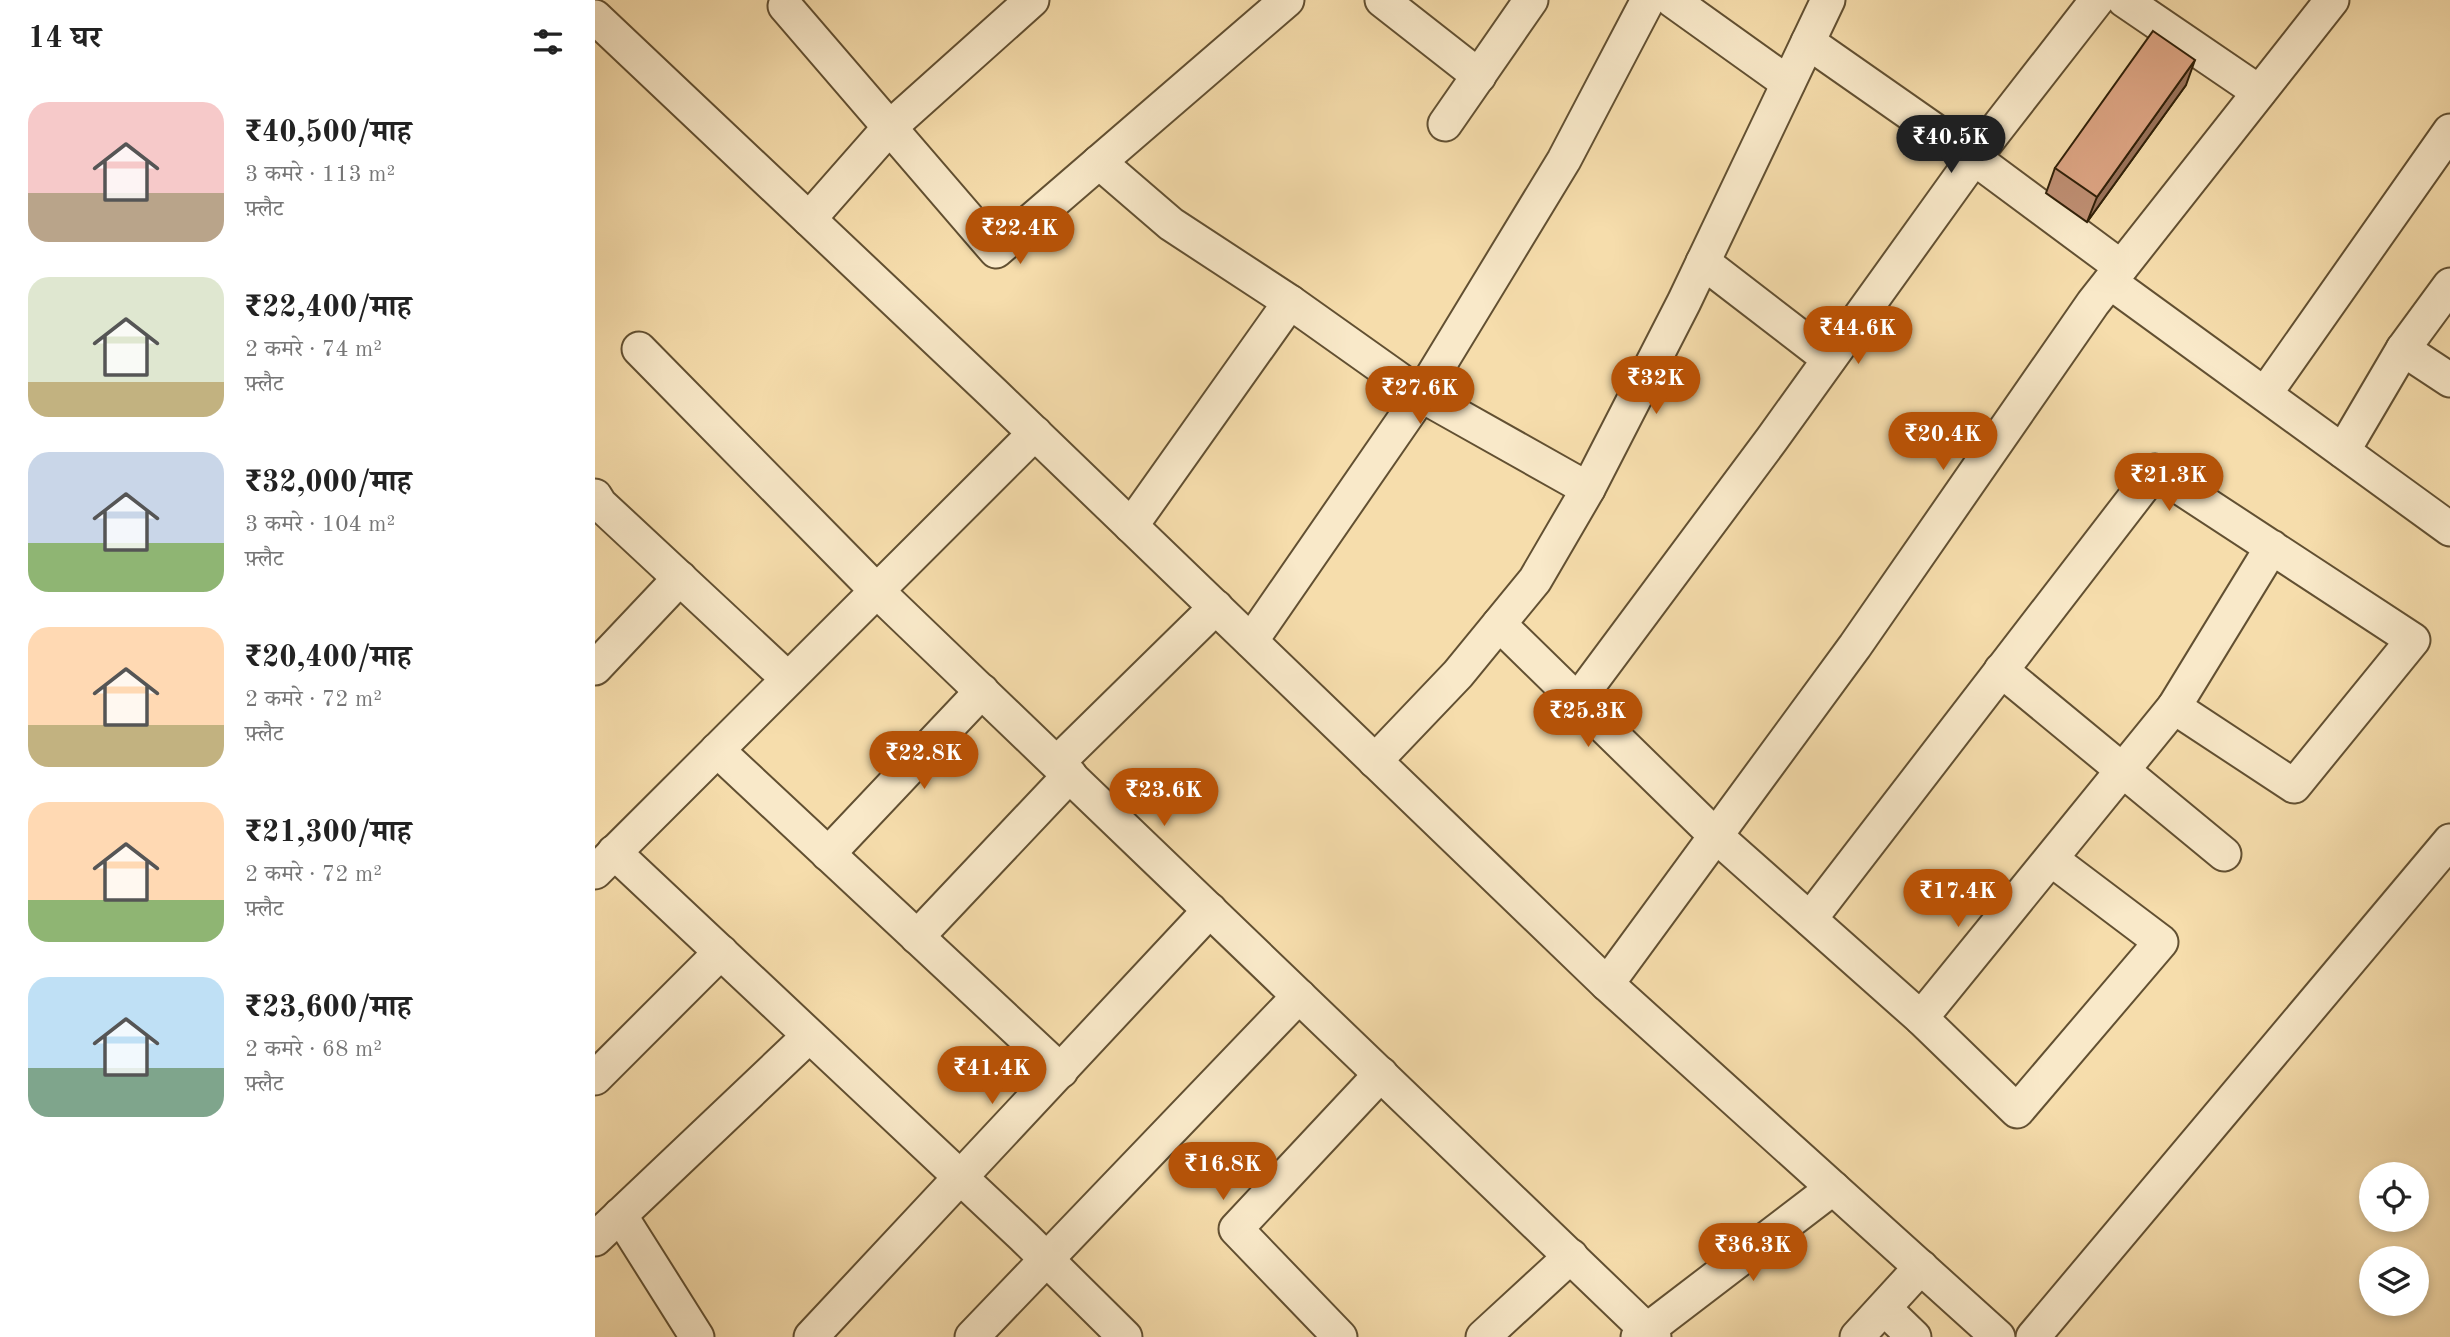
<!DOCTYPE html>
<html lang="hi">
<head>
<meta charset="utf-8">
<style>
	:root { --surface:#fff; --page:#f6f6f6; --text:#222; --muted:#767676; --accent:#b45309 }
	body { margin:0; font-family:"Old Standard TT","Noto Serif Devanagari",serif; background:var(--page); color:var(--text); height:100vh; display:flex; flex-direction:column; font-size:26px; white-space:nowrap }
	* { box-sizing:border-box; margin:0 }
	p { font-size:23px; color:var(--muted) }
	.icon { flex:none; width:38px; height:38px; fill:none; stroke:currentColor; stroke-width:2; stroke-linecap:round; stroke-linejoin:round }
	.map { position:relative; flex:1; overflow:hidden }
	.side { display:flex; flex-direction:column; background:var(--surface); width:595px }
	.side>* { flex:none }
	.tools { position:absolute; left:1764px; top:1162px; display:grid; gap:14px }
	.tools a { display:grid; place-items:center; width:70px; height:70px; border-radius:50%; background:var(--surface); box-shadow:0 4px 10px #0003; font-size:35px }
	.price { position:absolute; translate:-50% -60px; padding:0 16px; border-radius:24px; background:var(--accent); color:#fff; font-size:23px; line-height:46px; filter:drop-shadow(0 2px 4px #0008) }
	.price::after { content:''; position:absolute; left:50%; top:42px; width:21px; height:16px; margin-left:-10px; background:inherit; clip-path:polygon(0 0,100% 0,50% 100%) }
	.price.active { background:#222; color:#fff }
	ul { padding:0; list-style:none }
	li { display:flex; align-items:center; gap:21px; height:175px; padding:0 28px }
	li span { display:grid; place-items:center; flex:none; width:196px; height:140px; border-radius:21px; color:#555 }
	li>.icon { margin-inline-start:auto }
	span .icon { width:84px; height:84px; fill:#fffc; stroke-width:1 }
	li b { font-size:30px }
	h2 { display:flex; justify-content:space-between; align-items:center; height:84px; padding:0 28px; font-size:30px }
	main { display:flex; flex:1; min-height:0 }
	.map>svg:first-child { display:block }
	.lines { fill:none; stroke-linecap:round; stroke-linejoin:round }
	.street-casing { stroke:#625032; stroke-width:37 }
	.street { stroke:#f9e9c9; stroke-width:33 }
	.wall { fill:#be8e72; stroke:#312109; stroke-width:2 }
	.shaded-wall { fill:#9b745c; stroke:#312109; stroke-width:2 }
	.building { fill:#dda584; stroke:#312109; stroke-width:2 }
</style>
</head>
<body>
<main>
<section class="side">
<h2>14 घर<svg class="icon" aria-label="filters" viewBox="0 0 24 24"><path d="M4 7h16M4 17h16"/><circle cx="9" cy="7" r="2"/><circle cx="15" cy="17" r="2"/></svg></h2>
<ul>
<li><span style="background:linear-gradient(#f6c9c9 65%,#b9a48a 0)"><svg class="icon" aria-label="home" viewBox="0 0 24 24"><path d="M3 11l9-7 9 7M6 9v11h12V9"/></svg></span><div><b>₹40,500/माह</b><p>3 कमरे · 113 m²</p><p>फ़्लैट</p></div></li>
<li><span style="background:linear-gradient(#dfe7d0 75%,#c2b280 0)"><svg class="icon" aria-label="home" viewBox="0 0 24 24"><path d="M3 11l9-7 9 7M6 9v11h12V9"/></svg></span><div><b>₹22,400/माह</b><p>2 कमरे · 74 m²</p><p>फ़्लैट</p></div></li>
<li><span style="background:linear-gradient(#c9d6e8 65%,#8fb573 0)"><svg class="icon" aria-label="home" viewBox="0 0 24 24"><path d="M3 11l9-7 9 7M6 9v11h12V9"/></svg></span><div><b>₹32,000/माह</b><p>3 कमरे · 104 m²</p><p>फ़्लैट</p></div></li>
<li><span style="background:linear-gradient(#ffd9b3 70%,#c2b280 0)"><svg class="icon" aria-label="home" viewBox="0 0 24 24"><path d="M3 11l9-7 9 7M6 9v11h12V9"/></svg></span><div><b>₹20,400/माह</b><p>2 कमरे · 72 m²</p><p>फ़्लैट</p></div></li>
<li><span style="background:linear-gradient(#ffd9b3 70%,#8fb573 0)"><svg class="icon" aria-label="home" viewBox="0 0 24 24"><path d="M3 11l9-7 9 7M6 9v11h12V9"/></svg></span><div><b>₹21,300/माह</b><p>2 कमरे · 72 m²</p><p>फ़्लैट</p></div></li>
<li><span style="background:linear-gradient(#bfe0f5 65%,#7fa58c 0)"><svg class="icon" aria-label="home" viewBox="0 0 24 24"><path d="M3 11l9-7 9 7M6 9v11h12V9"/></svg></span><div><b>₹23,600/माह</b><p>2 कमरे · 68 m²</p><p>फ़्लैट</p></div></li>
</ul>
</section>
<div class="map">
<svg width="1855" height="1337" viewBox="0 0 1855 1337">
	<rect width="100%" height="100%" fill="#f6ddac"/>
	<filter id="stains"><feTurbulence type="fractalNoise" baseFrequency=".00286" numOctaves="4"/><feColorMatrix values="0 0 0 0 .2 0 0 0 0 .09 0 0 0 0 .02 0 0 0 .5 -.17"/></filter>
	<radialGradient id="worn" r=".72"><stop offset=".6" stop-color="#630" stop-opacity="0"/><stop offset="1" stop-color="#630" stop-opacity=".3"/></radialGradient>
	<g class="lines">
		<defs>
			<g id="street">
				<path d="M787 0 884 76"/>
				<path d="M1077 0 1193 83"/>
				<path d="M1529 0 1664 92"/>
				<path d="M190 6 401 251 692 0"/>
				<path d="M0 17 399 394 1012 984 1403 1337"/>
				<path d="M1213 42 1379 158 1526 267"/>
				<path d="M850 124 936 0"/>
				<path d="M504 162 576 224 695 302 536 526"/>
				<path d="M214 219 294 128 437 0"/>
				<path d="M1108 262 1234 359"/>
				<path d="M1515 282 1855 529"/>
				<path d="M695 302 826 395 993 489"/>
				<path d="M44 349 282 591 1059 1337"/>
				<path d="M1808 349 1855 285"/>
				<path d="M1670 394 1855 131"/>
				<path d="M1748 451 1808 349 1855 380"/>
				<path d="M0 496 5 504 193 679"/>
				<path d="M904 624 1121 836 1326 1018 1579 707"/>
				<path d="M656 641 826 395 969 160 1053 0"/>
				<path d="M0 668 85 578"/>
				<path d="M1406 670 1629 854"/>
				<path d="M982 701 1177 439 1379 158 1502 0"/>
				<path d="M122 750 466 1071"/>
				<path d="M780 761 863 674 940 580 993 489 1089 302 1233 0"/>
				<path d="M462 763 621 607"/>
				<path d="M19 852 429 1237 530 1337"/>
				<path d="M233 854 387 691"/>
				<path d="M0 872 440 433"/>
				<path d="M1215 919 1560 471 1818 640 1699 786 1579 707 1677 547"/>
				<path d="M322 937 475 775"/>
				<path d="M1012 984 1260 646 1498 303 1737 0"/>
				<path d="M1326 1018 1422 1111 1566 942 1456 859"/>
				<path d="M0 1078 126 952"/>
				<path d="M25 1215 102 1337"/>
				<path d="M0 1239 214 1036"/>
				<path d="M1289 1308 1319 1337"/>
				<path d="M216 1337 615 910"/>
				<path d="M377 1337 704 996"/>
				<path d="M745 1337 641 1229 786 1074"/>
				<path d="M888 1337 976 1256"/>
				<path d="M1043 1337 1238 1188"/>
				<path d="M1262 1337 1326 1267"/>
				<path d="M1438 1337 1855 841"/>
			</g>
		</defs>
		<use href="#street" class="street-casing"/>
		<use href="#street" class="street"/>
	</g>
	<path class="wall" d="M1591 85 1492 222 1451 193 1460 168Z"/>
	<path class="shaded-wall" d="M1600 60 1591 85 1492 222 1502 197Z"/>
	<path class="building" d="M1558 31 1600 60 1502 197 1460 168Z"/>
	<rect width="100%" height="100%" filter="url(#stains)"/>
	<rect width="100%" height="100%" fill="url(#worn)"/>
</svg>
<div class="tools">
<a><svg class="icon" aria-label="locate" viewBox="0 0 24 24"><circle cx="12" cy="12" r="6"/><path d="M12 2v4M12 18v4M2 12h4M18 12h4"/></svg></a>
<a><svg class="icon" aria-label="layers" viewBox="0 0 24 24"><path d="M12 4l9 5-9 5-9-5zM3 14l9 5 9-5"/></svg></a>
</div>
<b class="price active" style="left:1356px;top:175px">₹40.5K</b>
<b class="price" style="left:425px;top:266px">₹22.4K</b>
<b class="price" style="left:1263px;top:366px">₹44.6K</b>
<b class="price" style="left:1061px;top:416px">₹32K</b>
<b class="price" style="left:825px;top:426px">₹27.6K</b>
<b class="price" style="left:1348px;top:472px">₹20.4K</b>
<b class="price" style="left:1574px;top:513px">₹21.3K</b>
<b class="price" style="left:993px;top:749px">₹25.3K</b>
<b class="price" style="left:329px;top:791px">₹22.8K</b>
<b class="price" style="left:569px;top:828px">₹23.6K</b>
<b class="price" style="left:1363px;top:929px">₹17.4K</b>
<b class="price" style="left:397px;top:1106px">₹41.4K</b>
<b class="price" style="left:628px;top:1202px">₹16.8K</b>
<b class="price" style="left:1158px;top:1283px">₹36.3K</b>
</div>
</main>
</body>
</html>
